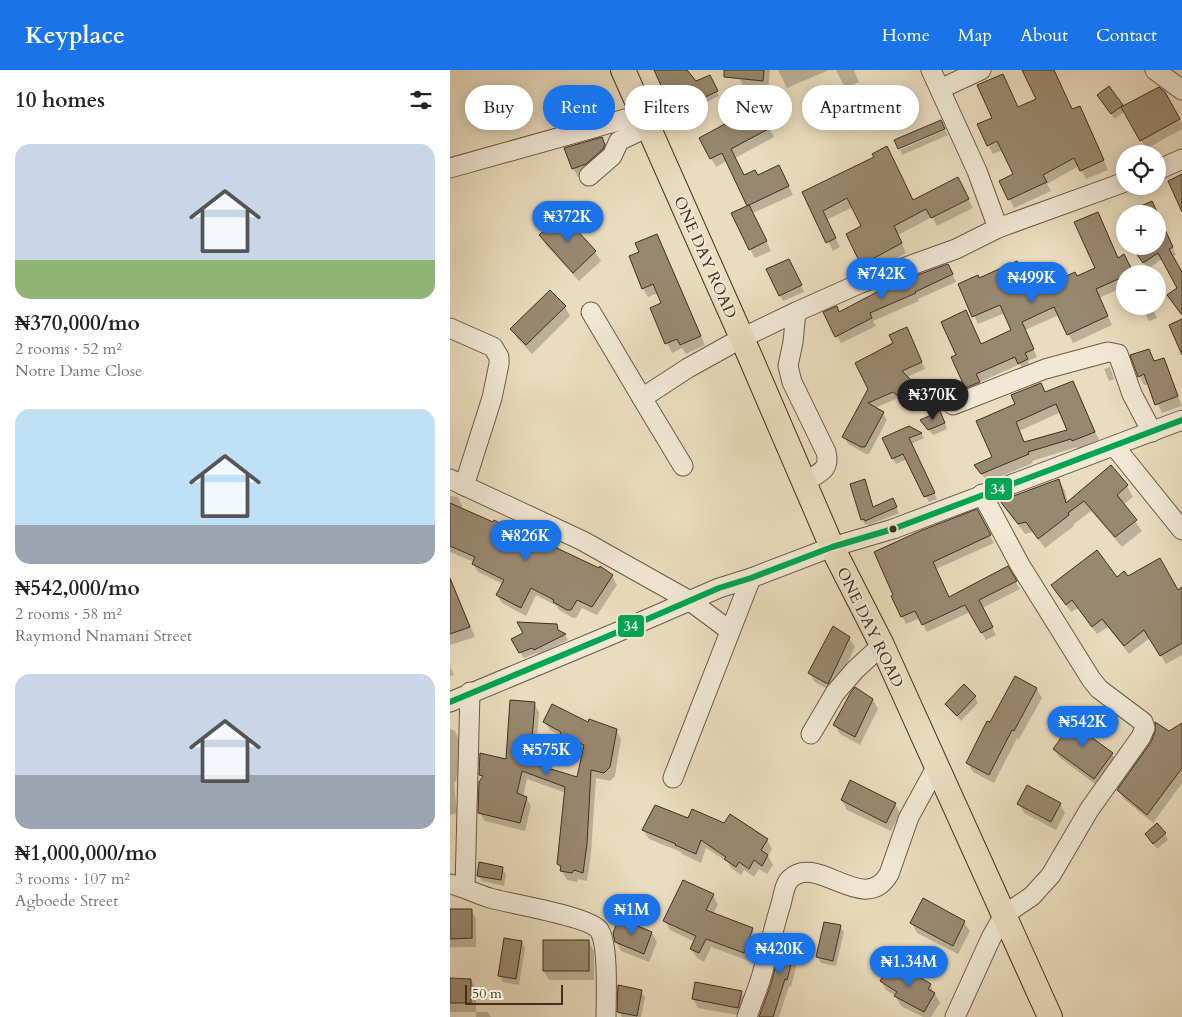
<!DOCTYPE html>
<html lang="en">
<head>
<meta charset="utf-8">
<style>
	:root { --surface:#fff; --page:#f2f2f2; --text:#202124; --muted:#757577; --accent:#1a73e8 }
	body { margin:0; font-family:Cardo,serif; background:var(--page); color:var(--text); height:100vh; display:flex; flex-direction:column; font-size:19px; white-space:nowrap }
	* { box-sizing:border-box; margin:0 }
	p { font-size:16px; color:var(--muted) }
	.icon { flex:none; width:28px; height:28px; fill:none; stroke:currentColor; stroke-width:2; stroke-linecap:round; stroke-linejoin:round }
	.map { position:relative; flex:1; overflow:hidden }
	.drawer { display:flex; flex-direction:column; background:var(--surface); width:450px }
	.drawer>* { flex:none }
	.hud { position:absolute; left:15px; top:15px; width:475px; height:45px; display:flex; gap:10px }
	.controls { position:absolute; left:666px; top:75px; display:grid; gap:10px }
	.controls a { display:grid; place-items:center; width:50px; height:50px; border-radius:50%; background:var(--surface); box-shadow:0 2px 12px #0003; font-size:25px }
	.scale { position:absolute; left:15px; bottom:12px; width:98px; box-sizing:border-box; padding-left:5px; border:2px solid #422e1c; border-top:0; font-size:14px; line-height:18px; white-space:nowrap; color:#422e1c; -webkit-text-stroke:4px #f1e8d5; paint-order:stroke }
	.price { position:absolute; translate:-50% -42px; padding:0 11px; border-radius:18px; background:var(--accent); color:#fff; font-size:16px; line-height:32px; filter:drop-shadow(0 1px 2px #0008) }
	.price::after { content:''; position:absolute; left:50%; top:30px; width:15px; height:11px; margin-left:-8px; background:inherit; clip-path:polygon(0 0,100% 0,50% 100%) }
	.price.selected { background:#222; color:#fff }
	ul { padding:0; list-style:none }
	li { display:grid; align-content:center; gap:10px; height:265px; padding:0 15px }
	li span { display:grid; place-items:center; height:155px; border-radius:15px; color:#555 }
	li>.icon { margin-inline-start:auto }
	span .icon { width:90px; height:90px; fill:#fffc; stroke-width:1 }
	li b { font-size:21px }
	h2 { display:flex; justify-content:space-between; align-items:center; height:60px; padding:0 15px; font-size:21px }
	.chip { padding:0 18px; border-radius:22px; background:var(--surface); box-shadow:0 2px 12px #0003; font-size:18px; line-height:45px }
	.chip.selected { background:var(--accent); color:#fff }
	header { display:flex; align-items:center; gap:30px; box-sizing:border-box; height:70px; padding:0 25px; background:var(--accent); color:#fff }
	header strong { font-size:24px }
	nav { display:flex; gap:28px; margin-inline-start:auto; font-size:18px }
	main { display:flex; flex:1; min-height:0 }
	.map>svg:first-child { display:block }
	.shadow { fill:#0003; fill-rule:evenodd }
	.building { fill:#998870; stroke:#422e1c; fill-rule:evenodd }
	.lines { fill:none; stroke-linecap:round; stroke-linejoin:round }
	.minor-casing { stroke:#6c5a44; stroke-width:21 }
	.major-casing { stroke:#422e1c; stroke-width:26 }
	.minor { stroke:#f1e8d5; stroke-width:19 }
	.major { stroke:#eadcbe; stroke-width:24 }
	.bus-1-casing { stroke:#f1e8d5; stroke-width:10 }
	.bus-1 { stroke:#00a651; stroke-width:6 }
	.bus-dot { fill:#422e1c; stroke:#f1e8d5; stroke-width:2 }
	.labels { text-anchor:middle; stroke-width:4; stroke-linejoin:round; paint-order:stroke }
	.street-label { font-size:16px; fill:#422e1c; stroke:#f1e8d5 }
	.line-badge { stroke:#f1e8d5; stroke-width:2 }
	.badge-label { font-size:14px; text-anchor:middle; font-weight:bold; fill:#fff }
</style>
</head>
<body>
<header>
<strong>Keyplace</strong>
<nav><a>Home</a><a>Map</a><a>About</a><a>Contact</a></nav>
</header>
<main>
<section class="drawer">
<h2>10 homes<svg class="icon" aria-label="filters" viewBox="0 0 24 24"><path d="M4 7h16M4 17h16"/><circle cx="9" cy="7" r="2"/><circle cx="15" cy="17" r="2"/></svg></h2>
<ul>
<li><span style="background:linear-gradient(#c9d6e8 75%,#8fb573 0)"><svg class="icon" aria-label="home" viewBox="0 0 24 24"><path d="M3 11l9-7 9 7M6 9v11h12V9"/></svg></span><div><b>₦370,000/mo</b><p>2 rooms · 52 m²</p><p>Notre Dame Close</p></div></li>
<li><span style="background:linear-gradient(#bfe0f5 75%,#9aa5b1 0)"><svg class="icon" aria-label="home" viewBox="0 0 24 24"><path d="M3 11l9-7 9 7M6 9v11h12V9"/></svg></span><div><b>₦542,000/mo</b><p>2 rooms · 58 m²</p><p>Raymond Nnamani Street</p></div></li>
<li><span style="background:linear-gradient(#c9d6e8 65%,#9aa5b1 0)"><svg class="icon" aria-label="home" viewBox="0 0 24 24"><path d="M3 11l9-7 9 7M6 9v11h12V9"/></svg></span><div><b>₦1,000,000/mo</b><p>3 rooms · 107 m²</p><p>Agboede Street</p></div></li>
</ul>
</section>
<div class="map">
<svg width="732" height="947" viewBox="0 0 732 947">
	<rect width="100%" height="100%" fill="#eadcbe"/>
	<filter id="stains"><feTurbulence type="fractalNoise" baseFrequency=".004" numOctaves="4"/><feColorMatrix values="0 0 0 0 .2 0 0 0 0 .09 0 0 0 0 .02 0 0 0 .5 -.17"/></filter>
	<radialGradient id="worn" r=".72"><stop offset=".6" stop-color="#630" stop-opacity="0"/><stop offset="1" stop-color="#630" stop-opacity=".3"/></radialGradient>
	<g class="shadow">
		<path d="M205 0H235L246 13 262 11 269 26 240 40 242 46 235 49 223 21 217 24Z"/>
		<path d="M280 0H320L318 20 294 17 289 8Z"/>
		<path d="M328 0H379L337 18Z"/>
		<path d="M386 0H404L409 12 395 18Z"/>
		<path d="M574 0H603L622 41 630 37 635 46 658 100 636 109 629 96 597 114 601 121 564 138 551 111 565 105 553 80 543 84 538 75 568 39 587 30Z"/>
		<path d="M658 18 672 38 720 32 732 54V59L696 79 675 41 665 49 652 31Z"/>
		<path d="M308 38 324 67 285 88 294 106H307L329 96 343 125 303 143 321 181 305 188 300 179 299 136 277 91 266 97 250 68Z"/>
		<path d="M495 60 498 65 452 85 450 80Z"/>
		<path d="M151 69 156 78 141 103 128 107 123 98Z"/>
		<path d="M512 117 523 138 487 156 482 147 448 165 456 183 417 203 412 194 413 157 403 137 376 150 390 177 383 181 354 123 463 131Z"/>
		<path d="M708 144 726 185 722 186 732 204V245L729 218 712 189 698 199 688 185 708 176Z"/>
		<path d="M112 146 145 182 151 191 129 211 96 175 91 166Z"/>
		<path d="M652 151 675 204V216L649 228 662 255 623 273 609 245 575 260 587 287 578 291 581 298 574 301 570 294 530 312 533 321 521 326 503 288 508 286 520 250 532 275 563 260 555 243 528 254 510 214 529 209 581 224 646 198Z"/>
		<path d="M207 165 255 275 236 284 232 278 222 283 201 239 212 234 208 223 198 227 193 218 190 183Z"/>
		<path d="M342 196 354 222 333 231 318 200Z"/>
		<path d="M502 203 506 212 468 229 469 231 423 251 426 256 391 273 387 266 389 243Z"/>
		<path d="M100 222 115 237 120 246 82 284 67 268 62 259Z"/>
		<path d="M691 236H701L707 248 699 251Z"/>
		<path d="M460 266 475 299 457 307 466 320 452 332 448 328 425 338 433 343 437 350 419 384H416L398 374 394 367Z"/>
		<path d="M698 280 705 292 714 289 718 297H716L732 336 712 343 699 314 694 315 689 306Z"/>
		<path d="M660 297 664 309 659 311 654 299Z"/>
		<path d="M623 312 649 370 628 379 627 377 582 391 583 393 537 412 526 396 543 388 567 335ZM611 342 619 361 575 374 569 361Z"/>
		<path d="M493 349 497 359 483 365 472 351Z"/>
		<path d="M459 357 471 363 474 368 461 374 487 429 479 432 457 389 446 394 433 368Z"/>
		<path d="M660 397 677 416 683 427 673 435 692 461 672 477 641 441 624 454V456L595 478 583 462 575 464 558 441 609 411 615 421 618 433Z"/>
		<path d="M414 411 424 438 445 435 449 443 419 455 418 454 415 455 412 449Z"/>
		<path d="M0 426 8 427 12 436 11 439 74 468 94 471 95 474 149 500 150 498 162 506 167 515 147 545 132 538 126 548H123L109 540 107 536 86 525 76 546 52 533 47 525 53 514 28 502 23 494 24 492 0 482Z"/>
		<path d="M527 441 544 473 486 499 499 528 557 498 570 519 532 538 546 565 536 570 520 542 477 562 470 548 456 554 443 526Z"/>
		<path d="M678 508 728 522 732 519V585L716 594 700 568 679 584 658 557 647 564 628 538 621 542 602 515Z"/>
		<path d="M2 514 25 567 0 575V515Z"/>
		<path d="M106 555 110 563 115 565 118 570 88 585 87 583 74 588 63 570Z"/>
		<path d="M399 568 405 577 383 622 365 612 359 603Z"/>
		<path d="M0 596 4 605 0 606Z"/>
		<path d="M566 608 587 619 592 628 569 669 567 668 544 713 523 702 518 693Z"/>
		<path d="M514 616 525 627 528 633 511 651 500 640 496 635Z"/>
		<path d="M423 630 428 639 410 675 390 664 385 655Z"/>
		<path d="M84 633 89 642 85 695 128 708 134 681 117 673 115 669 100 660 95 652 139 654 166 660 171 669 165 706 160 711 146 708 141 783 137 811 128 809 127 812 117 810 108 794 116 723 77 709 73 727 76 728 81 736 75 761 35 751 29 742 33 709 30 704 58 691Z"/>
		<path d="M638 640 643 649 635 664 662 684 667 692 649 717 609 687 604 679Z"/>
		<path d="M732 654V713L703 753 674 729 668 720 719 662Z"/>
		<path d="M0 659 5 661 12 677 6 711 4 713 7 743 0 745Z"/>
		<path d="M392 730 445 734 450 743 441 761 397 740Z"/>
		<path d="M569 734H610L615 743 606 760 574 743Z"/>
		<path d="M239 749 317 770 322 779 318 786 323 795 317 804 309 799 304 807 294 800 291 805 281 798 278 792 256 778 251 793 232 784 231 782 199 769 193 760Z"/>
		<path d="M715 764 718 770 707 779 700 770Z"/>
		<path d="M52 798 56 804 54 816 32 811 28 805Z"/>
		<path d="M263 825 268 835 263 844 302 859 308 868 299 891 261 877 254 892 247 888 241 879 245 872 220 860 215 851Z"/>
		<path d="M0 840H21L26 849V877H0Z"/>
		<path d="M514 852 520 861 508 884 467 863 462 853Z"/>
		<path d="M390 857 394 862 386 896 371 893 368 887Z"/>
		<path d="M202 863 207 872 199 892 171 881 166 871Z"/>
		<path d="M347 869 351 876 341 917 339 916 329 947H310Z"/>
		<path d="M72 872 75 878 69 915 53 912 50 906Z"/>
		<path d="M139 872 144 881V910H99L94 901Z"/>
		<path d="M446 904 480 915 490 933 481 947H473L451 936 446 926 436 920 431 911Z"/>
		<path d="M0 909 21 910 26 919V942H37L41 947H26V942H0Z"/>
		<path d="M191 922 195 927 191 947H172L169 942Z"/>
		<path d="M291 923 296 932 293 946 248 938 243 929Z"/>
	</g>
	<g class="building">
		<path d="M204 0H237L246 11 260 5 268 21 238 35 240 41 231 45 220 16 213 20Z"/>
		<path d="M274 0H314L313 11 274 7Z"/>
		<path d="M572 0H604L622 39 630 36 654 90 630 101 624 88 593 105 597 112 558 130 549 111 563 104 547 71 537 76 527 54 542 48 527 15 553 4 568 37 586 29Z"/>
		<path d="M659 16 673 35 661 44 647 25Z"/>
		<path d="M709 17 715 22 730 49 690 71 671 37Z"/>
		<path d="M308 36 320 58 281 79 294 105 305 100 308 105 329 95 339 116 297 136 272 83 260 89 249 68Z"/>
		<path d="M491 50 495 59 448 79 444 70Z"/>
		<path d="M152 67 155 75 153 79 136 94 122 99 114 78Z"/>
		<path d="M437 76 463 130 508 107 519 129 481 148 476 139 444 156 452 173 411 195 396 164 411 156 397 128 373 141 386 168 376 173 352 122 424 87 422 84Z"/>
		<path d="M732 104V142L718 111Z"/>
		<path d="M702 131 723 177 719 179 732 202V245L717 225 727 218 708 183 693 193 681 176H708V144H673Z"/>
		<path d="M299 135 317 171 299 180 281 143Z"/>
		<path d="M648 142 668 188 674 184 684 204H675V206L646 219 658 246 617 265 604 237 572 252 584 279 575 283 578 289 568 294 565 287 526 304 530 312 515 318 501 287 506 285 491 252 516 240 531 274 561 260 550 235 522 247 508 214 528 205 529 208 567 191 581 222 625 202 627 206 645 198 624 152Z"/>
		<path d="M112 144 146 181 123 203 89 165Z"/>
		<path d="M207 164 251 266 230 275 227 269 215 274 200 238 211 233 203 214 192 219 179 186 189 182 185 173Z"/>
		<path d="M339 189 352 215 329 226 316 199Z"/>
		<path d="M498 194 503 204 465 222 466 223 420 243 422 248 385 267 373 242 387 236 389 242 427 222 426 220Z"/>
		<path d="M100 220 116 236 76 275 60 259Z"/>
		<path d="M732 249V285L719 255Z"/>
		<path d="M457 257 472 292 452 301 463 312 448 326 443 322 418 333 434 342 415 377H411L392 367 418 319 405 293 443 273 439 265Z"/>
		<path d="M699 279 704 291 714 288 728 326 705 335 694 304 688 307 680 285Z"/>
		<path d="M623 311 645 362 622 371 621 369 578 382 579 384 531 404 524 395 542 387 526 351 565 334 561 325 591 313 595 322ZM606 334 617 360 574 372 566 352Z"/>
		<path d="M490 341 495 353 478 360 470 350Z"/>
		<path d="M459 356 472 363 459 368 485 423 474 427 453 384 442 389 432 368Z"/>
		<path d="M661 395 678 415 667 425 687 450 665 467 634 431 618 443 619 445 588 469 576 452 568 454 550 431 609 409 616 433Z"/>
		<path d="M415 409 423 437 443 428 447 437 415 451 414 449 411 450 400 414Z"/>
		<path d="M0 433 43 452 44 450 73 466 77 460 95 471 94 472 149 498 150 496 163 505 142 537 127 530 121 540H117L103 532 104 530 81 518 71 538 46 525 54 510 22 494 25 487 0 476Z"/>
		<path d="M527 439 541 465 483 492 499 527 558 496 567 511 529 530 543 557 531 563 515 535 472 555 465 541 451 547 441 526 443 525 424 482 470 461Z"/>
		<path d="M647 480 667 507 674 501 678 506 710 488 728 520 732 517V573L710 586 694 560 674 576 652 549 642 557 622 530 616 535 601 515Z"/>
		<path d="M0 508 20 557 0 564Z"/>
		<path d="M67 552 107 554 108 560 116 564 84 580 82 578 69 583 61 569 73 563Z"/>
		<path d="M383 556 400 567 378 614 358 603Z"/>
		<path d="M565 606 587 618 564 661 562 660 539 705 516 693 537 651 540 652Z"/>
		<path d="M514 614 526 626 507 646 495 634Z"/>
		<path d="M405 617 423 629 405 667 383 655 401 622Z"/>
		<path d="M60 630 85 632 80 693 111 702 127 707 134 675 110 664 111 662 93 652 102 634 138 652 139 649 167 659 160 697 154 703 141 700 137 774 133 803 124 800 122 803 110 801 111 796 107 794 115 717 72 701 67 723 77 727 70 753 28 743 29 712 33 706 29 705 30 683 56 689Z"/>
		<path d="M634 636 639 639 629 658 663 683 644 709 603 679Z"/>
		<path d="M705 652 719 661 732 653V698L697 745 667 720 701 672 705 662Z"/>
		<path d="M400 710 446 733 436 753 391 730Z"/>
		<path d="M577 715 611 733 601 752 567 734Z"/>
		<path d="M205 735 238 748 242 739 274 753 280 744 318 769 311 780 318 785 312 796 304 790 299 799 289 792 286 797 274 789 276 787 251 770 246 784 225 775 226 774 192 760Z"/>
		<path d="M707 753 716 763 703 774 695 764Z"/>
		<path d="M29 792 53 797 51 810 27 806Z"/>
		<path d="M233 810 264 824 256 840 303 858 294 883 256 869 249 883 240 879 246 866 213 851Z"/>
		<path d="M473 828 515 851 503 876 460 853Z"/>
		<path d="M0 839H22V868L0 869Z"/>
		<path d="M169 848 202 862 194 884 165 872 163 863Z"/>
		<path d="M374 852 391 855 383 891 366 887Z"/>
		<path d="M334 864 348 868 337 910 335 909 323 947H309L321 914Z"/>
		<path d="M54 868 72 871 66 909 48 906Z"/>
		<rect x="93" y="870" width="46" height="31"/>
		<path d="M450 895 481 914 478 919 485 923 474 942 444 926 447 922 430 911 438 898 446 903Z"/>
		<path d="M0 908 21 909V933H0Z"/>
		<path d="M245 912 292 921 288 938 242 929Z"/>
		<path d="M168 915 192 920 187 946 167 942Z"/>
	</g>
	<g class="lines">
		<defs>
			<g id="minor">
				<path d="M481 0 527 101 548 158"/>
				<path d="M705 0 732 20"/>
				<path d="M490 19 531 0"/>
				<path d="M0 98 193 44"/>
				<path d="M708 100 732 89"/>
				<path d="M139 106 162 86 169 71 198 57"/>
				<path d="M141 242 192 328"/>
				<path d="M346 242 343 272 338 296 342 312 376 382C381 401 368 403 354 412"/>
				<path d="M0 258 43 277 49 287V294L42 328 14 416"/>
				<path d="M503 335 595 299 658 282 668 284 682 324 702 362"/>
				<path d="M665 377 732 460"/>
				<path d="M233 396 192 328 238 298 292 268 346 242 411 213 506 179 548 158 675 112"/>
				<path d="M0 409 133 471 240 531 279 560"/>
				<path d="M0 632 163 564 269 518 301 508 382 477 443 459 732 350"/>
				<path d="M361 664 385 623 405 600 432 575"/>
				<path d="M223 708 301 508"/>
				<path d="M0 814C14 817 26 824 40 828 60 834 139 846 149 860 159 874 156 928 156 947"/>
				<path d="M15 818 20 622"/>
				<path d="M297 947C301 935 306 923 310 911 318 886 323 859 331 834 333 827 334 815 340 809 367 782 414 847 439 804L459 747 487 696"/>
				<path d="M505 947 541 868 554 845 582 826 601 805 639 740 691 667 695 658 693 652 649 619 641 609 570 495 532 424"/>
			</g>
			<path id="major" d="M173 0 292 268 382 477 432 575 600 947"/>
		</defs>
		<use href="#minor" class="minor-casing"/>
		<use href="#major" class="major-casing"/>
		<use href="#minor" class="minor"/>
		<use href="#major" class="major"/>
		<defs>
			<path id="bus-1" d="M0 632 163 564 269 518 301 508 382 477 443 459 732 350"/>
		</defs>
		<use href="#bus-1" class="bus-1-casing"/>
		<use href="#bus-1" class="bus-1"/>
	</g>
	<circle class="bus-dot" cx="443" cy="459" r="4.5"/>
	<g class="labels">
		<g class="street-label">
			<text transform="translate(256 187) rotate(66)" y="6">ONE DAY ROAD</text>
			<text transform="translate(421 557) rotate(64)" y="6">ONE DAY ROAD</text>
		</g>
	</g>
	<g class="line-badge">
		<rect x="534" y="407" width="29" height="24" rx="5" fill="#00a651"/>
		<rect x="167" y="544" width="28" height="24" rx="5" fill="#00a651"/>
	</g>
	<g class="badge-label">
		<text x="548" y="424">34</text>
		<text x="181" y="561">34</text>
	</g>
	<rect width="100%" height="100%" filter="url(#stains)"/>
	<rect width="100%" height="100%" fill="url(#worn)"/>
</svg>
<div class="controls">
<a><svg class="icon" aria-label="locate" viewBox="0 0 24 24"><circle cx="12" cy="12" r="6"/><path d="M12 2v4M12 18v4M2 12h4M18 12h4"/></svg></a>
<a>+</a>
<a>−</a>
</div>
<div class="scale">50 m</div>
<b class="price" style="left:118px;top:173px">₦372K</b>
<b class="price" style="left:432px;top:230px">₦742K</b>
<b class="price" style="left:582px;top:234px">₦499K</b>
<b class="price selected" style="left:483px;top:351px">₦370K</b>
<b class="price" style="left:76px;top:492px">₦826K</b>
<b class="price" style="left:633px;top:678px">₦542K</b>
<b class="price" style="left:97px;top:706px">₦575K</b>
<b class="price" style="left:182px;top:866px">₦1M</b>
<b class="price" style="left:330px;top:905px">₦420K</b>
<b class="price" style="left:459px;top:918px">₦1.34M</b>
<div class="hud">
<a class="chip">Buy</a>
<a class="chip selected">Rent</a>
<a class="chip">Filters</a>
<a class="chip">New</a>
<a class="chip">Apartment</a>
</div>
</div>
</main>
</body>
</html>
